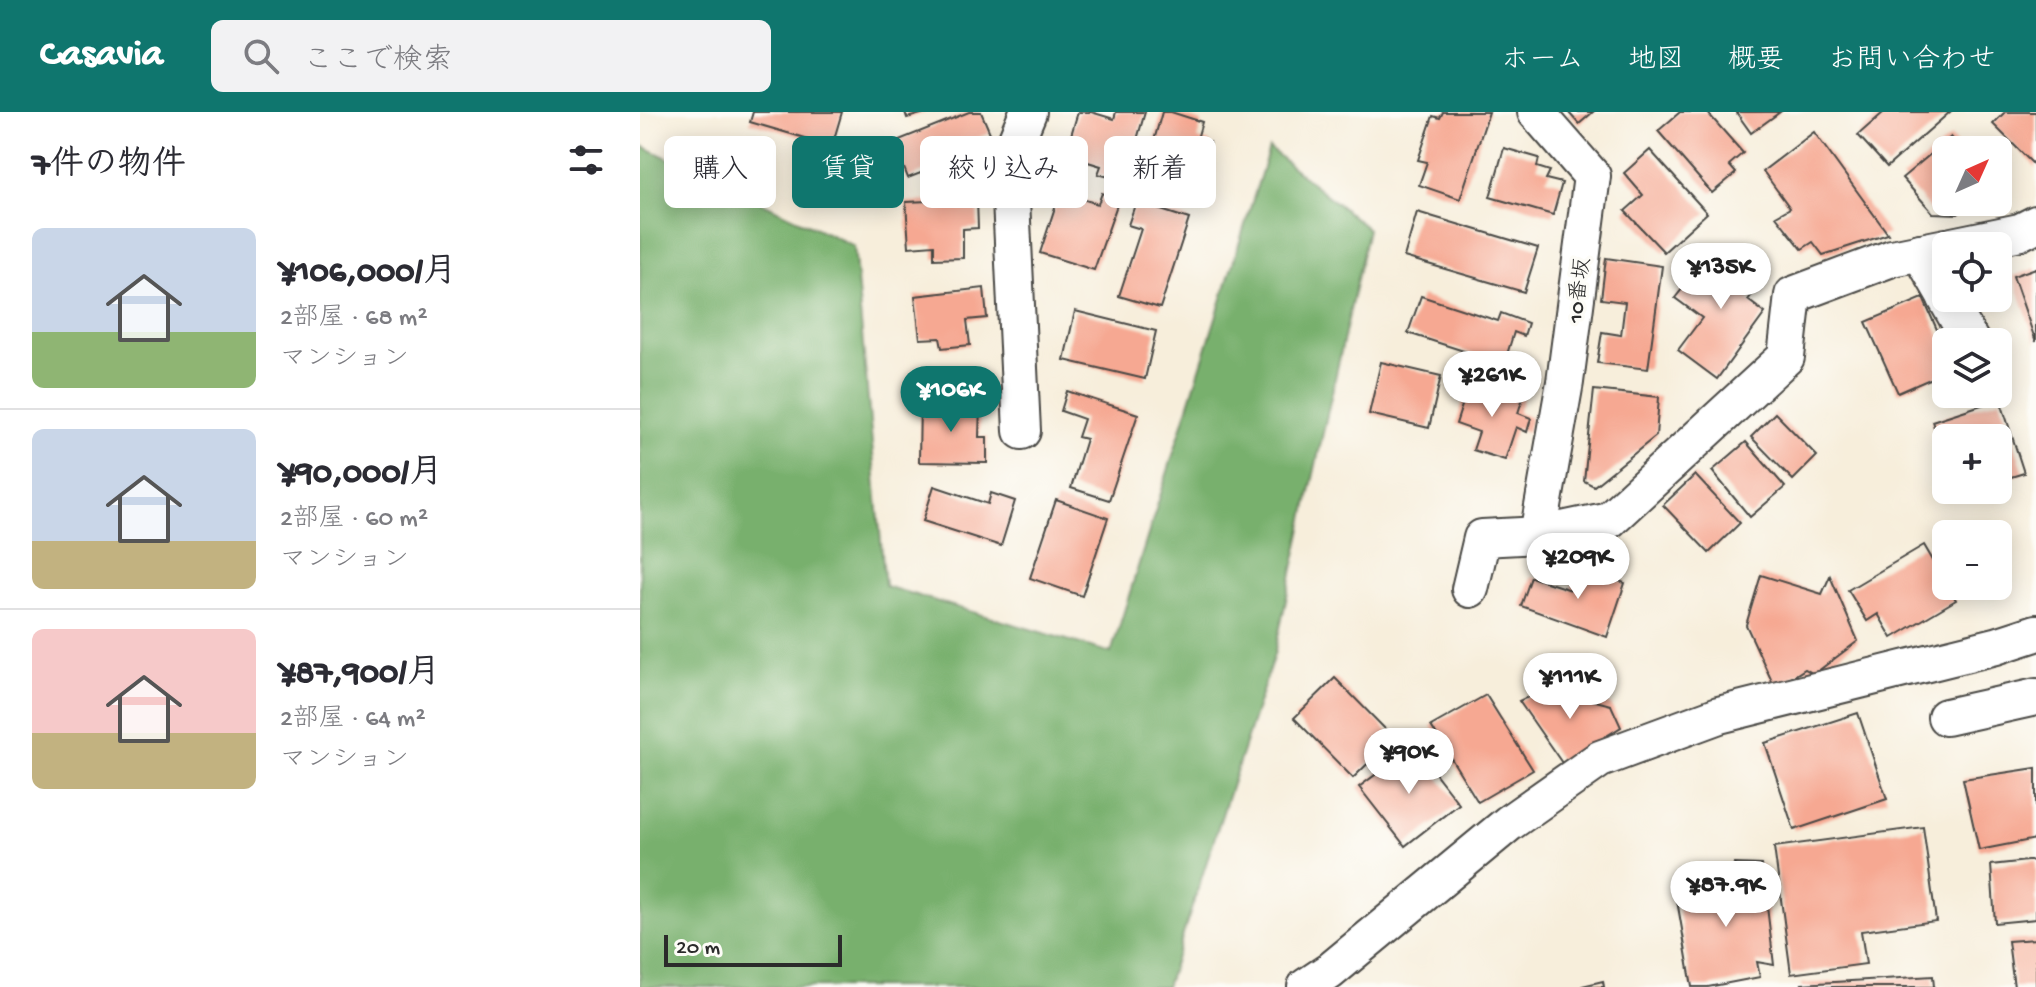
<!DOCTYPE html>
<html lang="ja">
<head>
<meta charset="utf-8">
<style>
	:root { --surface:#fff; --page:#f2f2f3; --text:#2b2b33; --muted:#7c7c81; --line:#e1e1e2; --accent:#0f766e }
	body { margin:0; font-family:"Gochi Hand","Klee One",sans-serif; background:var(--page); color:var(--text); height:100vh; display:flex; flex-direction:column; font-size:30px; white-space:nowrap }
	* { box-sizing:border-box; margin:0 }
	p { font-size:26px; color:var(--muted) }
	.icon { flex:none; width:44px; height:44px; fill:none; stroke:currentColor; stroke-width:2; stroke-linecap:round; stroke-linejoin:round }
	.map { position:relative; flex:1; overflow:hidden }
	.drawer { display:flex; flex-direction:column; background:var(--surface); width:640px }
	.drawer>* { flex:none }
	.top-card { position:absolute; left:24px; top:24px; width:760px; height:72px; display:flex; gap:16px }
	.needle { width:52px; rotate:45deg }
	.tools { position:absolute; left:1292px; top:24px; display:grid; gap:16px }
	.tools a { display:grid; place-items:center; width:80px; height:80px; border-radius:12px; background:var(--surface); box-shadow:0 4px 20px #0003; font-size:40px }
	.scale { position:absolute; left:24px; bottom:20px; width:178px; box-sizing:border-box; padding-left:8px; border:4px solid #2b2b2b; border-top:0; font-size:22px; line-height:28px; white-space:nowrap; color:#2b2b2b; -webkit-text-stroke:6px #fdfcf7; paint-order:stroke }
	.price { position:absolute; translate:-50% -68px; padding:0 18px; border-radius:28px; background:#fff; color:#222; font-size:26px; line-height:52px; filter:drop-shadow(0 2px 4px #0008) }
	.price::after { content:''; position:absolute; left:50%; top:48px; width:24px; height:18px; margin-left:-12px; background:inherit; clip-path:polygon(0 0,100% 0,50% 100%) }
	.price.on { background:var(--accent); color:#fff }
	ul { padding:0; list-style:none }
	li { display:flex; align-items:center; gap:24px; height:200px; padding:0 32px }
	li+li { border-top:2px solid var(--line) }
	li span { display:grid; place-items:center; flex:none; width:224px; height:160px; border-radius:12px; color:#555 }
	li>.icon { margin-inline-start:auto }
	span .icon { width:96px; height:96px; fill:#fffc; stroke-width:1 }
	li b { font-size:34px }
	h2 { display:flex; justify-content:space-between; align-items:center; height:96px; padding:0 32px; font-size:34px }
	.tag { padding:0 28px; border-radius:12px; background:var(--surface); box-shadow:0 4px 20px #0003; font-size:28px; line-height:72px }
	.tag.on { background:var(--accent); color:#fff }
	header { display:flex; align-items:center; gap:48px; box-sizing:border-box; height:112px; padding:0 40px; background:var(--accent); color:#fff }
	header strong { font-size:38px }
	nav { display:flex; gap:44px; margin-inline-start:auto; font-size:28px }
	.search { width:560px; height:72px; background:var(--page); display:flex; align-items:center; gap:20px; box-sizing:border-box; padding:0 28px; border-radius:12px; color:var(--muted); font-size:30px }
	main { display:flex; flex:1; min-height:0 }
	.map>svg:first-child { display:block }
	.forest { fill:#78b06d; stroke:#526e4c; stroke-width:2 }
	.building { fill:#f6a892 }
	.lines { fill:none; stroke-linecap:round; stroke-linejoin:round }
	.lane-casing { stroke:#4a4845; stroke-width:40 }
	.lane { stroke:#fff; stroke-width:36 }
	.labels { text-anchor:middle; stroke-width:7; stroke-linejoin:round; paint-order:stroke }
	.street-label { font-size:22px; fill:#2b2b2b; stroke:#fdfcf7 }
</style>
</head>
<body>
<header>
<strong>Casavia</strong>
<div class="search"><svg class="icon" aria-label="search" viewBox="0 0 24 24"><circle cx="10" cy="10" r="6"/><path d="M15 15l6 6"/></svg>ここで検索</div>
<nav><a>ホーム</a><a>地図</a><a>概要</a><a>お問い合わせ</a></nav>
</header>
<main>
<section class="drawer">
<h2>7件の物件<svg class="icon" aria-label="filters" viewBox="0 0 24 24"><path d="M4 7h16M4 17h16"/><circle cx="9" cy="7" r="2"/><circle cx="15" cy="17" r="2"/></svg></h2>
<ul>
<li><span style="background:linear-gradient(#c9d6e8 65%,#8fb573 0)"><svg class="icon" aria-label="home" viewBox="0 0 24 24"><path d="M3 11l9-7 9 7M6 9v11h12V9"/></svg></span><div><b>¥106,000/月</b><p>2部屋 · 68 m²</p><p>マンション</p></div></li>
<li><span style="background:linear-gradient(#c9d6e8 70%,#c2b280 0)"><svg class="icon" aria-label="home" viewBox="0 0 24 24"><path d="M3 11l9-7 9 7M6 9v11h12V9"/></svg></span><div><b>¥90,000/月</b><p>2部屋 · 60 m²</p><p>マンション</p></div></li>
<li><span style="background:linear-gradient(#f6c9c9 65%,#c2b280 0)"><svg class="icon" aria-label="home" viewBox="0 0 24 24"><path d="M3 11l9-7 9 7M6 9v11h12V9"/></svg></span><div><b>¥87,900/月</b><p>2部屋 · 64 m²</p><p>マンション</p></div></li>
</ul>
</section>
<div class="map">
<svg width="1396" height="875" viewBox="0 0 1396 875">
	<rect width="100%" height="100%" fill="#fdfcf7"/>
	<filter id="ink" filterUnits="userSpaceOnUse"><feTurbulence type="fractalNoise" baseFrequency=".0125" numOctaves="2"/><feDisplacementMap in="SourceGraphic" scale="16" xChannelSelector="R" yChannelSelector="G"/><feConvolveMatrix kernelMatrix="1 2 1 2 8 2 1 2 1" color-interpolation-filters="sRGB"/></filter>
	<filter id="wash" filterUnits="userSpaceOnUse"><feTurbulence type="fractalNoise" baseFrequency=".006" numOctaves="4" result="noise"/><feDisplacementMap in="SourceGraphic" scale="32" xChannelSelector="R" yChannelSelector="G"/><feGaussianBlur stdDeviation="1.8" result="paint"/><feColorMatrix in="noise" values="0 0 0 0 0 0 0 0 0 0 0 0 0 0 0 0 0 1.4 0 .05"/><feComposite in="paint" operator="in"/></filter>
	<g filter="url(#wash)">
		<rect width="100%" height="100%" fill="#f7eedb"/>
		<path class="forest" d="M0 33 214 134 245 474 471 541 629 36 728 117 634 543 526 875H0Z"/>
		<g id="blocks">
			<g class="building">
				<path d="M113 0H202L192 34 110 10Z"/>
				<path d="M265 0H285V1L267 6Z"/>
				<path d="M329 0H341L350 21 318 34 322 45 268 66 254 30Z"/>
				<path d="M438 0H451L474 7 476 0H505L485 69 458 62 461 54 425 43Z"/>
				<path d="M522 0H531L562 10 557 27 570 30 553 90 514 79 521 55 508 50Z"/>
				<path d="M803 0H849L820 87 779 73 787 50 778 48 793 4 800 6Z"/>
				<path d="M928 0H953L939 12Z"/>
				<path d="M1040 0H1067L1103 41 1089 53 1096 61 1072 81 1018 19Z"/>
				<path d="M1096 0H1140L1111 21Z"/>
				<path d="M1244 0H1310L1247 55 1218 23Z"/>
				<path d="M1365 0H1396V55L1353 12Z"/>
				<path d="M1174 20 1248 122 1183 143 1173 130 1162 137 1136 104 1150 96 1123 59Z"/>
				<path d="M1311 25 1322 38H1306V90H1332L1318 102 1293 101 1262 66Z"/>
				<path d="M864 36 899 46 897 55 910 59 906 67 922 71 913 103 850 85Z"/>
				<path d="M1010 38 1067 101 1024 140 985 99 1003 83 984 61Z"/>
				<path d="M420 80 458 92 462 81 479 87 454 158 400 141Z"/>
				<path d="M337 87 338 116 323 117V146L294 147V133L269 135 266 90Z"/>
				<path d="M496 90 549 107 520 196 479 184 501 117 488 113Z"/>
				<path d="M777 100 898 136 884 180 764 145Z"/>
				<path d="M1078 133 1124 167 1108 188 1125 201 1077 267 1038 238 1062 206 1035 186 1051 166 1061 174 1070 164 1060 157Z"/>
				<path d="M966 146 1022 154 1008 257 957 251 962 220 981 223 985 190 961 187Z"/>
				<path d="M1396 156V230L1373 164Z"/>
				<path d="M344 176 347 206 327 208 330 233 302 236 300 226 280 227 275 184Z"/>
				<path d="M781 184 858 209 861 201 888 211 884 224 874 220 864 252 768 221Z"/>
				<path d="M1283 186 1306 238V260L1258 281 1226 210Z"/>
				<path d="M435 199 516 219 505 267 424 248Z"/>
				<path d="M741 250 801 264 789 316 729 302Z"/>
				<path d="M830 269 883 286 878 301 891 306 887 320 876 315 865 348 833 338 839 320 816 312Z"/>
				<path d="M954 278 1019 285 1016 324 954 374 944 369Z"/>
				<path d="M427 279 498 302 469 388 431 376 446 327 438 325 444 307 421 299Z"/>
				<path d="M1360 287 1384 361 1358 369V326H1306L1305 351 1292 309Z"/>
				<path d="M280 292 340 293 339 325H347V351L279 350Z"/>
				<path d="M1135 301 1177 344 1153 368 1111 325Z"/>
				<path d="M1106 330 1145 375 1110 405 1072 359Z"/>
				<path d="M1055 363 1100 411 1069 441 1023 393Z"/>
				<path d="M294 374 348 392 351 381 375 389 361 434 283 409Z"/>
				<path d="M416 388 468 406 442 484 390 466Z"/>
				<path d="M1284 433 1316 488 1252 526 1238 502 1227 509 1208 478Z"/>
				<path d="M939 455 985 471 967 525 881 494 891 465 931 478Z"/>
				<path d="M1121 463 1182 482 1190 464 1218 529 1174 562 1165 557 1135 576 1106 513Z"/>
				<path d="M695 566 754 626 713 666 654 606Z"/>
				<path d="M907 576 971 593 981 615 922 651 879 589Z"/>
				<path d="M846 583 893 658 838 690 791 614Z"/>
				<path d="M1218 601 1247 687 1154 718 1125 631Z"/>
				<path d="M774 634 819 692 765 734 719 675Z"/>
				<path d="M1396 656V727L1339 738 1323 667Z"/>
				<path d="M1283 715 1296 809 1221 819 1226 852 1151 862 1134 735Z"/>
				<path d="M1396 748V807L1355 811 1351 753Z"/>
				<path d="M1094 752 1122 753 1134 853 1117 850 1120 865 1068 875H1052L1035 777 1098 769Z"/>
				<path d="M1396 827V875H1374L1368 829Z"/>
				<path d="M1293 864 1294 875H1163L1162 872Z"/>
				<path d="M963 869 964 875H942V874Z"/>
			</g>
		</g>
	</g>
	<g filter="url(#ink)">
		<use href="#blocks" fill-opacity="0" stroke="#4a4845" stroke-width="2"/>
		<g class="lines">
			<defs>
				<g id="lane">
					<path d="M896 0 952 64 925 270 898 423"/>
					<path d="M1312 134 1380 120 1396 112"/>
					<path d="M1280 140 1306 185"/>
					<path d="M1306 186 1331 230"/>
					<path d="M382 319 369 46 388 0"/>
					<path d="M830 477 842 426 898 423 969 408 1146 245 1153 183 1252 146 1306 135"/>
					<path d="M1306 605 1396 585"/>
					<path d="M666 875 690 859 869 711 960 647 1079 603 1356 534 1396 521"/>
				</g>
			</defs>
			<use href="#lane" class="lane-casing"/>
			<use href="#lane" class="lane"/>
		</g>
	</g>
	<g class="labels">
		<g class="street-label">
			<text transform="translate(937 178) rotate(-83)" y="8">10番坂</text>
		</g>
	</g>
</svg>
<div class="tools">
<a><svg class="needle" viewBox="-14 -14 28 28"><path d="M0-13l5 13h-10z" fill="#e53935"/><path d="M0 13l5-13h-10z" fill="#7c7c81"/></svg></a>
<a><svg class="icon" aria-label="locate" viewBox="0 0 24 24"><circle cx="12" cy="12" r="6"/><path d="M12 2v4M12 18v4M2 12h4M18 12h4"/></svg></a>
<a><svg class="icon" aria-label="layers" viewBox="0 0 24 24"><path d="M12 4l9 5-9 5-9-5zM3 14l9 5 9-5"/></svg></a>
<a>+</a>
<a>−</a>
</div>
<div class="scale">20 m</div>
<b class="price" style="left:1081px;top:199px">¥135K</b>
<b class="price" style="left:852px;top:307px">¥261K</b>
<b class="price on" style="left:311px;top:322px">¥106K</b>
<b class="price" style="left:938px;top:489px">¥209K</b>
<b class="price" style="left:930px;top:609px">¥111K</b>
<b class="price" style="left:769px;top:684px">¥90K</b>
<b class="price" style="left:1086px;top:817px">¥87.9K</b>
<div class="top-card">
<a class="tag">購入</a>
<a class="tag on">賃貸</a>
<a class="tag">絞り込み</a>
<a class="tag">新着</a>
</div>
</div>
</main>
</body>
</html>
